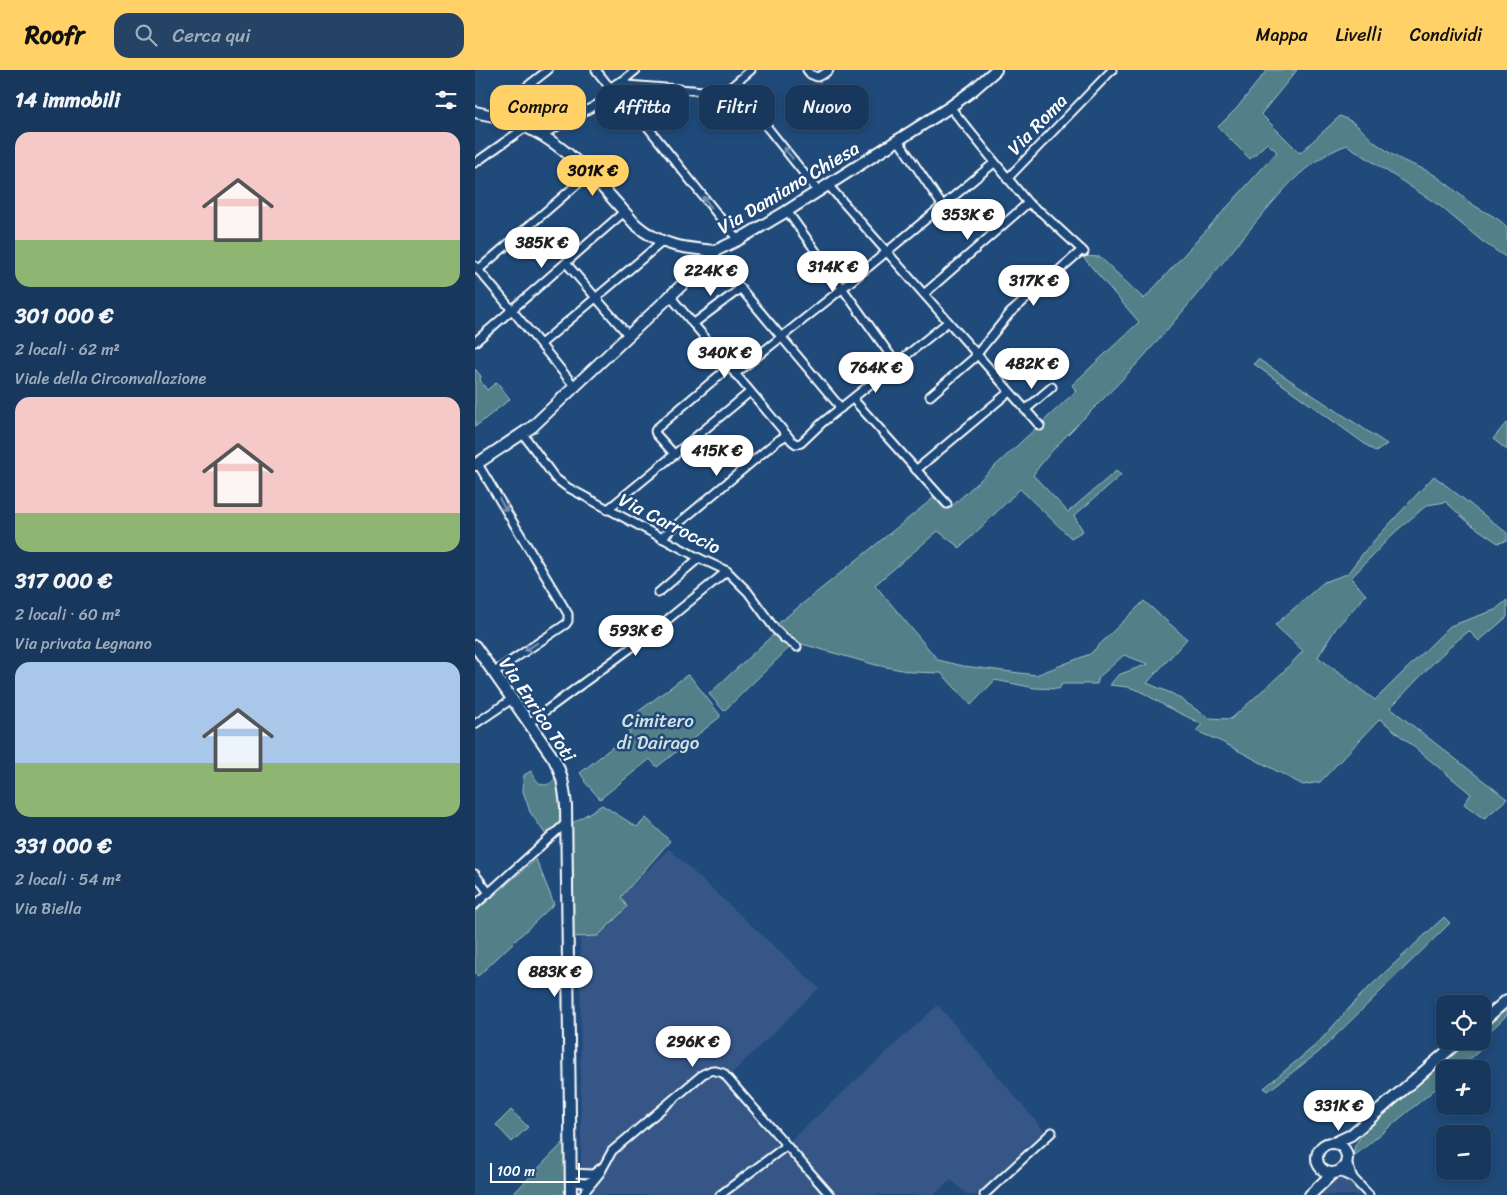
<!DOCTYPE html>
<html lang="it">
<head>
<meta charset="utf-8">
<style>
	:root { --surface:#17385c; --page:#244365; --text:#f1f3f6; --muted:#9eacbb; --line:#365272; --accent:#ffd166 }
	body { margin:0; font-family:Sriracha,sans-serif; background:var(--page); color:var(--text); height:100vh; display:flex; flex-direction:column; font-size:19px; white-space:nowrap }
	* { box-sizing:border-box; margin:0 }
	p { font-size:16px; color:var(--muted) }
	.icon { flex:none; width:28px; height:28px; fill:none; stroke:currentColor; stroke-width:2; stroke-linecap:round; stroke-linejoin:round }
	.map { position:relative; flex:1; overflow:hidden }
	.panel { display:flex; flex-direction:column; background:var(--surface); width:475px }
	.panel>* { flex:none }
	.top-card { position:absolute; left:15px; top:15px; width:475px; height:45px; display:flex; gap:10px }
	.controls { position:absolute; left:961px; top:925px; display:grid; gap:10px }
	.controls a { display:grid; place-items:center; width:55px; height:55px; border-radius:10px; background:var(--surface); box-shadow:0 2px 8px #0003,0 0 0 1px var(--line); font-size:25px }
	.scale { position:absolute; left:15px; bottom:12px; width:90px; box-sizing:border-box; padding-left:5px; border:2px solid #fff; border-top:0; font-size:14px; line-height:18px; white-space:nowrap; color:#fff; -webkit-text-stroke:4px #1f4a7a; paint-order:stroke }
	.price { position:absolute; translate:-50% -42px; padding:0 11px; border-radius:18px; background:#fff; color:#222; font-size:16px; line-height:32px; filter:drop-shadow(0 1px 2px #0008) }
	.price::after { content:''; position:absolute; left:50%; top:30px; width:15px; height:11px; margin-left:-8px; background:inherit; clip-path:polygon(0 0,100% 0,50% 100%) }
	.price.on { background:var(--accent); color:#111 }
	ul { padding:0; list-style:none }
	li { display:grid; align-content:center; gap:10px; height:265px; padding:0 15px }
	li span { display:grid; place-items:center; height:155px; border-radius:15px; color:#555 }
	li>.icon { margin-inline-start:auto }
	span .icon { width:90px; height:90px; fill:#fffc; stroke-width:1 }
	li b { font-size:21px }
	h2 { display:flex; justify-content:space-between; align-items:center; height:60px; padding:0 15px; font-size:21px }
	.chip { padding:0 18px; border-radius:15px; background:var(--surface); box-shadow:0 2px 8px #0003,0 0 0 1px var(--line); font-size:18px; line-height:45px }
	.chip.on { background:var(--accent); color:#111 }
	header { display:flex; align-items:center; gap:30px; box-sizing:border-box; height:70px; padding:0 25px; background:var(--accent); color:#111 }
	header strong { font-size:24px }
	nav { display:flex; gap:28px; margin-inline-start:auto; font-size:18px }
	.search { width:350px; height:45px; background:var(--page); display:flex; align-items:center; gap:12px; box-sizing:border-box; padding:0 18px; border-radius:15px; color:var(--muted); font-size:19px }
	main { display:flex; flex:1; min-height:0 }
	.map>svg:first-child { display:block }
	.built { fill:#345786 }
	.green { fill:#527f88; stroke:#a8bfc4 }
	.lines { fill:none; stroke-linecap:round; stroke-linejoin:round }
	.street-casing { stroke:#fff; stroke-width:11 }
	.secondary-casing { stroke:#fff; stroke-width:14 }
	.street { stroke:#1f4a7a; stroke-width:7 }
	.secondary { stroke:#1f4a7a; stroke-width:10 }
	.oneway { stroke:#7992af }
	.labels { text-anchor:middle; stroke-width:5; stroke-linejoin:round; paint-order:stroke }
	.street-label { font-size:19px; fill:#fff; stroke:#1f4a7a }
	.park-label { font-size:19px; fill:#d4dfe1; stroke:#1f4a7a }
</style>
</head>
<body>
<header>
<strong>Roofr</strong>
<div class="search"><svg class="icon" aria-label="search" viewBox="0 0 24 24"><circle cx="10" cy="10" r="6"/><path d="M15 15l6 6"/></svg>Cerca qui</div>
<nav><a>Mappa</a><a>Livelli</a><a>Condividi</a></nav>
</header>
<main>
<section class="panel">
<h2>14 immobili<svg class="icon" aria-label="filters" viewBox="0 0 24 24"><path d="M4 7h16M4 17h16"/><circle cx="9" cy="7" r="2"/><circle cx="15" cy="17" r="2"/></svg></h2>
<ul>
<li><span style="background:linear-gradient(#f6c9c9 70%,#8fb573 0)"><svg class="icon" aria-label="home" viewBox="0 0 24 24"><path d="M3 11l9-7 9 7M6 9v11h12V9"/></svg></span><div><b>301 000 €</b><p>2 locali · 62 m²</p><p>Viale della Circonvallazione</p></div></li>
<li><span style="background:linear-gradient(#f6c9c9 75%,#8fb573 0)"><svg class="icon" aria-label="home" viewBox="0 0 24 24"><path d="M3 11l9-7 9 7M6 9v11h12V9"/></svg></span><div><b>317 000 €</b><p>2 locali · 60 m²</p><p>Via privata Legnano</p></div></li>
<li><span style="background:linear-gradient(#a9c7e8 65%,#8fb573 0)"><svg class="icon" aria-label="home" viewBox="0 0 24 24"><path d="M3 11l9-7 9 7M6 9v11h12V9"/></svg></span><div><b>331 000 €</b><p>2 locali · 54 m²</p><p>Via Biella</p></div></li>
</ul>
</section>
<div class="map">
<svg width="1032" height="1125" viewBox="0 0 1032 1125">
	<rect width="100%" height="100%" fill="#1f4a7a"/>
	<filter id="ink" filterUnits="userSpaceOnUse"><feTurbulence type="fractalNoise" baseFrequency=".02" numOctaves="2"/><feDisplacementMap in="SourceGraphic" scale="10" xChannelSelector="R" yChannelSelector="G"/><feConvolveMatrix kernelMatrix="1 2 1 2 8 2 1 2 1" color-interpolation-filters="sRGB"/></filter>
	<g filter="url(#ink)">
		<g class="built">
			<path d="M194 779 344 918 248 1012 306 1079 463 935 569 1061 501 1125H493L476 1110 459 1125H111L106 1097 105 867Z"/>
			<path d="M869 1107 886 1125H844L862 1110Z"/>
		</g>
		<g class="green">
			<path d="M792 0H822L786 44 825 83 865 46C884 53 887 62 902 74 907 78 913 81 918 85 930 93 944 96 956 103 972 112 985 126 1000 136 1011 143 1023 147 1032 157V188L1008 172 965 136 872 75C829 91 805 124 776 158 745 195 716 233 684 269 662 295 638 319 614 343 594 363 574 382 558 405L593 442 641 401 646 405 599 446 608 461 596 468 545 419 485 478 463 461 400 515 463 590 488 596 561 605 615 584 669 531 712 569 672 613 698 624 734 648 756 649 807 603 828 581 800 555 849 512 872 504 893 477 959 406 1032 463V471L1023 473 994 453 971 432 952 435 919 463 876 508 891 525 861 558 843 587 900 630 975 556 1020 540 1032 530V547L1004 571 994 561C965 583 941 612 915 638L1032 729 1009 749 989 734 996 724 905 649 845 712 828 715 747 672 721 661 727 654 692 637 665 621 653 617 635 615 643 605 673 594 649 585 624 607 622 614H587L584 619 560 618 520 610 496 635 466 603 437 602 401 595 320 572 249 641 234 624 300 563V556L461 426 465 431 477 436 601 321 597 315 664 252 607 186 625 187 669 229 802 82 792 73 775 89 743 57 762 38Z"/>
			<path d="M783 289 912 374 901 382 779 294Z"/>
			<path d="M0 299 6 306 5 310 12 320 22 312 35 329 0 357Z"/>
			<path d="M1031 353 1032 354V380L1018 369Z"/>
			<path d="M212 605 215 606 245 645V647L182 697 175 689 125 729 109 711 110 710 105 703 155 663 148 653Z"/>
			<path d="M56 701C58 704 60 709 63 712 71 719 80 712 81 703L86 715 87 753 78 762 76 760 71 765 55 742 48 721 49 705Z"/>
			<path d="M127 735 162 757 171 748 195 771 146 827 152 837 123 866 98 867 96 754Z"/>
			<path d="M61 789 79 834 3 906 0 903V842Z"/>
			<path d="M969 847 975 853 844 982 793 1021 789 1018 842 974 887 924Z"/>
			<path d="M1032 936V945L1013 963 1012 974 984 999H970V1011L878 1087 880 1075 895 1054 991 971H1008V957Z"/>
			<path d="M36 1040 53 1057 37 1072 21 1055Z"/>
			<path d="M91 1070V1125H37Z"/>
		</g>
		<g class="lines">
			<defs>
				<g id="street">
					<path d="M121 0 132 14 137 17"/>
					<path d="M332 0 335 4 342 7 349 4 354 0"/>
					<path d="M149 10 152 15C150 22 144 27 137 24V17L142 13Z"/>
					<path d="M149 10 161 0"/>
					<path d="M152 15 242 22 256 17 276 0"/>
					<path d="M256 17 292 57 343 121"/>
					<path d="M147 23 148 26 263 170"/>
					<path d="M475 37 553 133 567 143 609 182"/>
					<path d="M22 46 27 36 73 0"/>
					<path d="M67 65 130 30 137 24"/>
					<path d="M423 70 467 135"/>
					<path d="M0 93 51 57"/>
					<path d="M532 109 637 0"/>
					<path d="M353 115 565 356"/>
					<path d="M312 141 421 293"/>
					<path d="M240 181 241 189 366 338"/>
					<path d="M91 193 154 266"/>
					<path d="M0 196C34 236 67 276 100 317"/>
					<path d="M3 200 114 104"/>
					<path d="M449 224 553 133"/>
					<path d="M195 226 317 371 321 374 326 373 348 352 473 252"/>
					<path d="M218 254 266 218"/>
					<path d="M0 272 149 142"/>
					<path d="M66 274 187 172"/>
					<path d="M260 304 368 218 519 93"/>
					<path d="M455 326 498 289 535 243 607 180"/>
					<path d="M378 329 472 434"/>
					<path d="M550 340 577 317"/>
					<path d="M48 364 80 408 92 417 224 488 252 501 273 522 300 559 309 568 322 577"/>
					<path d="M200 385 181 364 180 361 182 358 254 297"/>
					<path d="M3 394 93 544V551L91 554 18 603"/>
					<path d="M441 400 534 322"/>
					<path d="M132 440 275 322"/>
					<path d="M186 468 302 371 312 365"/>
					<path d="M183 523 224 488"/>
					<path d="M54 653 176 563 252 501"/>
					<path d="M0 654 37 629"/>
					<path d="M0 804 14 823"/>
					<path d="M0 835 91 753"/>
					<path d="M872 1092 878 1108 894 1125"/>
					<path d="M864 1102 878 1108"/>
					<path d="M96 1103 118 1104 126 1098"/>
					<path d="M96 1112 111 1113 118 1110"/>
					<path d="M107 1125 125 1103 137 1081 228 1004 237 1000 248 1003 355 1125"/>
					<path d="M245 1125 311 1076"/>
					<path d="M509 1125 577 1062"/>
				</g>
				<g id="secondary">
					<path d="M0 42C19 46 38 50 55 59 97 79 129 119 160 154 185 176 208 178 240 181"/>
					<path d="M0 395 57 357 230 193 240 181 263 170 312 141 475 37 498 20 521 0"/>
					<path d="M0 576 79 689C88 705 89 719 91 736L96 1125"/>
					<path d="M1008 951 1032 930"/>
					<path d="M859 1073 876 1065 984 971"/>
					<circle cx="857" cy="1088" r="15"/>
					<path d="M835 1125 858 1103"/>
				</g>
			</defs>
			<use href="#street" class="street-casing"/>
			<use href="#secondary" class="secondary-casing"/>
			<use href="#street" class="street"/>
			<use href="#secondary" class="secondary"/>
		</g>
		<defs><path id="oneway-shaft" d="M-6 0H5M1.5-3L5.5 0L1.5 3" fill="none" stroke-width="1.6" stroke-linecap="round" stroke-linejoin="round" transform="scale(1.25)"/></defs>
		<g class="oneway">
			<use href="#oneway-shaft" transform="translate(313 83) rotate(-130)"/>
			<use href="#oneway-shaft" transform="translate(232 132) rotate(-129)"/>
			<use href="#oneway-shaft" transform="translate(28 435) rotate(59)"/>
			<use href="#oneway-shaft" transform="translate(56 577) rotate(147)"/>
		</g>
	</g>
	<g class="labels">
		<g class="street-label">
			<text transform="translate(562 54) rotate(-46)" y="7">Via Roma</text>
			<text transform="translate(313 117) rotate(-31)" y="7">Via Damiano Chiesa</text>
			<text transform="translate(195 453) rotate(27)" y="7">Via Carroccio</text>
			<text transform="translate(63 639) rotate(56)" y="7">Via Enrico Toti</text>
		</g>
		<g class="park-label">
			<text x="183" y="657">Cimitero<tspan x="183" dy="22">di Dairago</tspan></text>
		</g>
	</g>
</svg>
<div class="controls">
<a><svg class="icon" aria-label="locate" viewBox="0 0 24 24"><circle cx="12" cy="12" r="6"/><path d="M12 2v4M12 18v4M2 12h4M18 12h4"/></svg></a>
<a>+</a>
<a>−</a>
</div>
<div class="scale">100 m</div>
<b class="price on" style="left:118px;top:127px">301K €</b>
<b class="price" style="left:493px;top:171px">353K €</b>
<b class="price" style="left:67px;top:199px">385K €</b>
<b class="price" style="left:358px;top:223px">314K €</b>
<b class="price" style="left:236px;top:227px">224K €</b>
<b class="price" style="left:559px;top:237px">317K €</b>
<b class="price" style="left:250px;top:309px">340K €</b>
<b class="price" style="left:557px;top:320px">482K €</b>
<b class="price" style="left:401px;top:324px">764K €</b>
<b class="price" style="left:242px;top:407px">415K €</b>
<b class="price" style="left:161px;top:587px">593K €</b>
<b class="price" style="left:80px;top:928px">883K €</b>
<b class="price" style="left:218px;top:998px">296K €</b>
<b class="price" style="left:864px;top:1062px">331K €</b>
<div class="top-card">
<a class="chip on">Compra</a>
<a class="chip">Affitta</a>
<a class="chip">Filtri</a>
<a class="chip">Nuovo</a>
</div>
</div>
</main>
</body>
</html>
